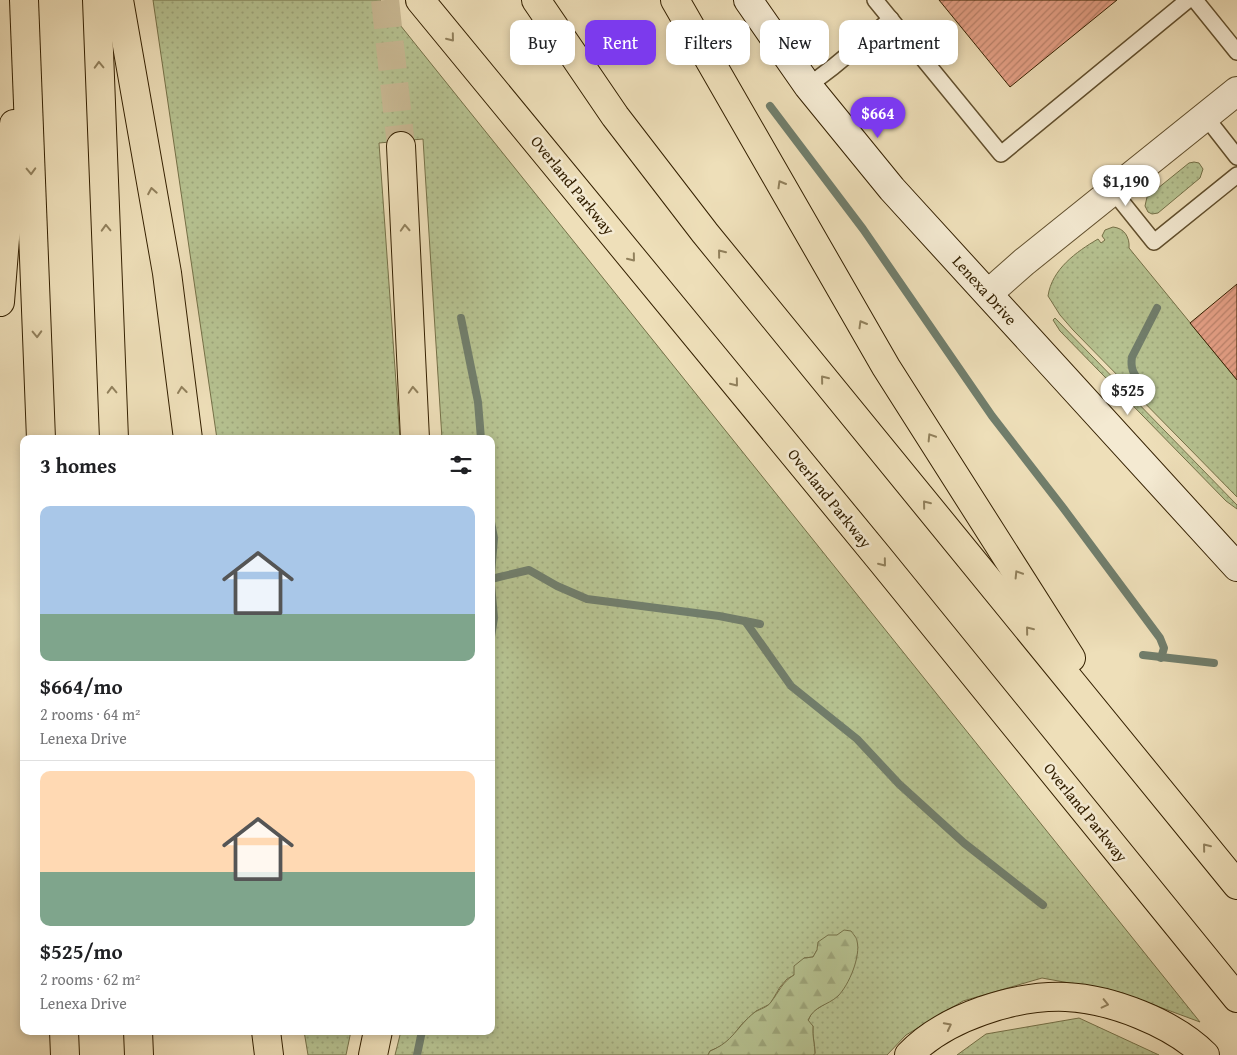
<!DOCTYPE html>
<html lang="en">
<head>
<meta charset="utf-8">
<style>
	:root { --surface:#fff; --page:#f6f6f6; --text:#202124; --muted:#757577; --line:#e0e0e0; --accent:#7c3aed }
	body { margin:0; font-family:"Gentium Book Plus",serif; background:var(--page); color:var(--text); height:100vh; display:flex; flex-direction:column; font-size:19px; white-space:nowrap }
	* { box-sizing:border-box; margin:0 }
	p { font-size:16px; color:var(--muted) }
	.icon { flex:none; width:28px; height:28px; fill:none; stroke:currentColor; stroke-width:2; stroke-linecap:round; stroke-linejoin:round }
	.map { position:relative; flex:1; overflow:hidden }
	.panel { position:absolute; left:20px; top:435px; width:475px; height:600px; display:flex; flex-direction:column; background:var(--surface); border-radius:10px; box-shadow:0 2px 8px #0003 }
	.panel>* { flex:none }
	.top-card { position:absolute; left:510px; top:20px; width:475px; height:45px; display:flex; gap:10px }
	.price { position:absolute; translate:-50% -42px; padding:0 11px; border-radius:18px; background:#fff; color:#222; font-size:16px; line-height:32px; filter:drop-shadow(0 1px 2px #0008) }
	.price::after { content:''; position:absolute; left:50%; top:30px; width:15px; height:11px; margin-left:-8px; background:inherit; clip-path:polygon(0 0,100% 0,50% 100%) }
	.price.selected { background:var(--accent); color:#fff }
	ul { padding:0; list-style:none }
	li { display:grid; align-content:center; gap:10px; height:265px; padding:0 20px }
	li+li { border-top:1px solid var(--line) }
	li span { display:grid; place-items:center; height:155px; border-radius:10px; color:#555 }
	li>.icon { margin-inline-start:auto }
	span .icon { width:90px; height:90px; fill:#fffc; stroke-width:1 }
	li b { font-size:21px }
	h2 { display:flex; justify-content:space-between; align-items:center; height:60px; padding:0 20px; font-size:21px }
	.chip { padding:0 18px; border-radius:10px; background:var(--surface); box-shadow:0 2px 8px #0003; font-size:18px; line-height:45px }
	.chip.selected { background:var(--accent); color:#fff }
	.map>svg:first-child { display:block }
	.grass { fill:url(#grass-dots); stroke:#757148 }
	.forest { fill:url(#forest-firs); stroke:#757148 }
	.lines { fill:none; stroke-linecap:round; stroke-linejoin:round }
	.stream { stroke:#717e6c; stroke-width:8 }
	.building { fill:url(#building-hatch); stroke:#342000 }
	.highway-tunnel { stroke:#c9b994; stroke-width:28; stroke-dasharray:28 14; stroke-linecap:butt }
	.lane-casing { stroke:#62502e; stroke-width:18 }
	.street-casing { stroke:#62502e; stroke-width:30 }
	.secondary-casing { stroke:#342000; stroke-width:30 }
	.highway-casing { stroke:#342000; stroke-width:30 }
	.lane { stroke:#f4ead2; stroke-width:15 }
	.street { stroke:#f4ead2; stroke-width:28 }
	.secondary { stroke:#f4ead2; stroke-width:28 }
	.highway { stroke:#eedfb9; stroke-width:28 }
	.oneway { stroke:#91805c }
	.labels { text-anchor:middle; stroke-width:5; stroke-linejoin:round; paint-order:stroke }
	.street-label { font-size:16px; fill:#342000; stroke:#f4ead2 }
</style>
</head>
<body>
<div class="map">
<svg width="1237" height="1055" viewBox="0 0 1237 1055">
	<defs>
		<pattern id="grass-dots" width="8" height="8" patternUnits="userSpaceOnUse" patternTransform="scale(1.25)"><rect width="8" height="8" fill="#b6c291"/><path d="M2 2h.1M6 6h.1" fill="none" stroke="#9da67b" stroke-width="1.8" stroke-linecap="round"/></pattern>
		<pattern id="forest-firs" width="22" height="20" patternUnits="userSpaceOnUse" patternTransform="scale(1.25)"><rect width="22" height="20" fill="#b6c291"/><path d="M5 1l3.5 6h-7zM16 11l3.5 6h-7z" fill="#9da67b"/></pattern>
		<pattern id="building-hatch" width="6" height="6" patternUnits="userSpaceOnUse" patternTransform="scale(1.25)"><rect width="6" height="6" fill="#e7a289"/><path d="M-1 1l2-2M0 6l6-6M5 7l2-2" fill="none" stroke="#bc846e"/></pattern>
	</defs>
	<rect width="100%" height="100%" fill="#eedfb9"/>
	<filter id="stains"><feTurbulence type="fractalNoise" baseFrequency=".004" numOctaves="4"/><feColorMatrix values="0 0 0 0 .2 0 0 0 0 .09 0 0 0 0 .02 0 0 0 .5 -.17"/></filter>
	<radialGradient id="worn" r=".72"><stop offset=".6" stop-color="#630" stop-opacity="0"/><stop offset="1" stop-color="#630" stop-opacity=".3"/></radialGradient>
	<g class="grass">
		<path d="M153 0H380L1200 1022 1119 992 1042 978 963 1001 906 1035 887 1055H813L815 1053C815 1044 812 1036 813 1026L808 1021 812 1012 838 996 837 936 817 950 813 957 804 958 794 975 787 979 780 987 770 1004 756 1011 742 1024 730 1039 721 1046 710 1051 708 1055H395L401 1031H491V439H442L423 139 379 143 400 439H217Z"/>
		<path d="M1194 162 1199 163 1203 169 1200 178 1158 213 1152 214 1148 212 1145 206 1147 197 1189 163Z"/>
		<path d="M1113 227C1124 228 1130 237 1129 248L1237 380V497L1073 330 1060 315 1048 296C1052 269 1076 252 1098 239L1101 243 1105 240 1102 236 1105 230Z"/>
		<path d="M1055 318 1237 505V509L1226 501 1060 331 1053 320Z"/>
		<path d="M1079 1018 1159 1055H957L986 1034Z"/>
		<path d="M304 1031H351L346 1055H308Z"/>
	</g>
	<path class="forest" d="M844 930 851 931C853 934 857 938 857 941 861 956 849 985 838 996 827 1006 815 1005 808 1020L813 1026C812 1036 815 1044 815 1054L813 1055H708L710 1051C733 1042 737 1026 755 1012 760 1009 768 1007 771 1002 779 992 782 982 794 975V966L804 958 813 957 817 950 818 942 828 935H837Z"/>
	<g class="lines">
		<g class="stream">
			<path d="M770 106 863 229 992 416 1064 509 1160 638 1164 648 1161 658"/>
			<path d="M461 318 478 402 481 439"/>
			<path d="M1141 384C1134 374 1130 369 1132 357L1157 308"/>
			<path d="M491 522 494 538 491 574"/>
			<path d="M491 579 529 570 557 586 587 599 719 616 760 624"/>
			<path d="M491 584 494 618 491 637"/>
			<path d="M745 621 791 686 857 739 899 784 964 843 1043 905"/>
			<path d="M1143 655 1214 663"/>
			<path d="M417 1055 422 1031"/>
		</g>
	</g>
	<g class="building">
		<path d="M939 0H1117L1010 87Z"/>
		<path d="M1237 284V380L1190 323Z"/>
	</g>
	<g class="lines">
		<path class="highway-tunnel" d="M385 0 401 146"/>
		<defs>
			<g id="lane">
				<path d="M875 0 1001 154 1188 0"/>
				<path d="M1195 0 1237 52"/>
				<path d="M808 86 833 67 891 19"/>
				<path d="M1205 116 1237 157"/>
				<path d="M1113 191 1154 242 1237 175"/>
			</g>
			<path id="street" d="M989 293 1024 262 1237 91"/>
			<path id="secondary" d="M748 0 808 86 892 189 1237 567"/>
			<g id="highway">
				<path d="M24 0 41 439"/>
				<path d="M97 0 114 439"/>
				<path d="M119 0 167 273 188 439"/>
				<path d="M420 0 880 559 1237 998"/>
				<path d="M536 0 615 116 705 233 1237 885"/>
				<path d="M675 0 886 367 1071 658"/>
				<path d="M401 146 415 439"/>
				<path d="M0 302 14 124"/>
				<path d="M64 1031 65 1055"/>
				<path d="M138 1031 139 1055"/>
				<path d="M266 1031 269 1055"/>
				<path d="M373 1055 378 1031"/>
				<path d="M909 1055C945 1017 1015 995 1066 997 1111 999 1173 1023 1205 1055"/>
			</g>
		</defs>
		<use href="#lane" class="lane-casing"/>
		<use href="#street" class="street-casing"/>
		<use href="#secondary" class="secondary-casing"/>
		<use href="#highway" class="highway-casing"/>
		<use href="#lane" class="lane"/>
		<use href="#street" class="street"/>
		<use href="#secondary" class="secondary"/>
		<use href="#highway" class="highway"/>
	</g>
	<defs><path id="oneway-chevron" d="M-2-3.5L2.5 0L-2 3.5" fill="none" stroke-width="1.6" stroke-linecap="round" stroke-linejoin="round" transform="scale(1.25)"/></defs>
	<g class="oneway">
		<use href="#oneway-chevron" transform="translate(451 38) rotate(51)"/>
		<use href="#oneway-chevron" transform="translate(99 65) rotate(-92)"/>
		<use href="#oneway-chevron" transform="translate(31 171) rotate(88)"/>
		<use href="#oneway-chevron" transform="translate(781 184) rotate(-120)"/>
		<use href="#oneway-chevron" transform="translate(152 191) rotate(-100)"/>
		<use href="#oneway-chevron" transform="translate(106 228) rotate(-92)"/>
		<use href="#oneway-chevron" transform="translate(405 228) rotate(-93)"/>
		<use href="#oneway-chevron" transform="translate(721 253) rotate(-129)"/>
		<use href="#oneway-chevron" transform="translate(632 258) rotate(51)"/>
		<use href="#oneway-chevron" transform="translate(862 324) rotate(-120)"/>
		<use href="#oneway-chevron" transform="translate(37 334) rotate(88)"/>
		<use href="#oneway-chevron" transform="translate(824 379) rotate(-129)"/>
		<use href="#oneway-chevron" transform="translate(735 383) rotate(51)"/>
		<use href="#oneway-chevron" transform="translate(112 390) rotate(-92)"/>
		<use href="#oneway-chevron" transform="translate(182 390) rotate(-97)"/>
		<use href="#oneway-chevron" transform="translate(413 390) rotate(-93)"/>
		<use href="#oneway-chevron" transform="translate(931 437) rotate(-122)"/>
		<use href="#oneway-chevron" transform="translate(926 504) rotate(-129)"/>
		<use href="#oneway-chevron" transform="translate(883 563) rotate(51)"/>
		<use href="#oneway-chevron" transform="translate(1018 574) rotate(-122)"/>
		<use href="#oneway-chevron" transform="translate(1029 630) rotate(-129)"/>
		<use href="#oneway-chevron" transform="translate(1206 847) rotate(-129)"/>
		<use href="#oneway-chevron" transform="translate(1105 1004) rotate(13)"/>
		<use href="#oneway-chevron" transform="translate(948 1026) rotate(-27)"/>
	</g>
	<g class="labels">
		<g class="street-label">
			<text transform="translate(573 185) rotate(51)" y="6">Overland Parkway</text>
			<text transform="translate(985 290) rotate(48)" y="6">Lenexa Drive</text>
			<text transform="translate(830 498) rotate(51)" y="6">Overland Parkway</text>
			<text transform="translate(1086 812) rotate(51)" y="6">Overland Parkway</text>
		</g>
	</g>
	<rect width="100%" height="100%" filter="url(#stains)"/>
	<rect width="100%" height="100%" fill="url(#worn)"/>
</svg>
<b class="price selected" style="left:878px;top:139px">$664</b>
<b class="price" style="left:1126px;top:207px">$1,190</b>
<b class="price" style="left:1128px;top:416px">$525</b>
<div class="top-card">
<a class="chip">Buy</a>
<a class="chip selected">Rent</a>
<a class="chip">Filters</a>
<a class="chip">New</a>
<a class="chip">Apartment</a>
</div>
<section class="panel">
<h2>3 homes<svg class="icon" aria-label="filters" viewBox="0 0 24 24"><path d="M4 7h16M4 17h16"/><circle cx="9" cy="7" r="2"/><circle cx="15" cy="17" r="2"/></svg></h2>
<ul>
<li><span style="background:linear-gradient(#a9c7e8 70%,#7fa58c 0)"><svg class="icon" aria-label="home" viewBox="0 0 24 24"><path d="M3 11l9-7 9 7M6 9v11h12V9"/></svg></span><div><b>$664/mo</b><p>2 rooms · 64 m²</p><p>Lenexa Drive</p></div></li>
<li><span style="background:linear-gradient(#ffd9b3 65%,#7fa58c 0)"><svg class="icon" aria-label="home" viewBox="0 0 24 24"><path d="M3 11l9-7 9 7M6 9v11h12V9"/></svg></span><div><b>$525/mo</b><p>2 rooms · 62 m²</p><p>Lenexa Drive</p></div></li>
</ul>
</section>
</div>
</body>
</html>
